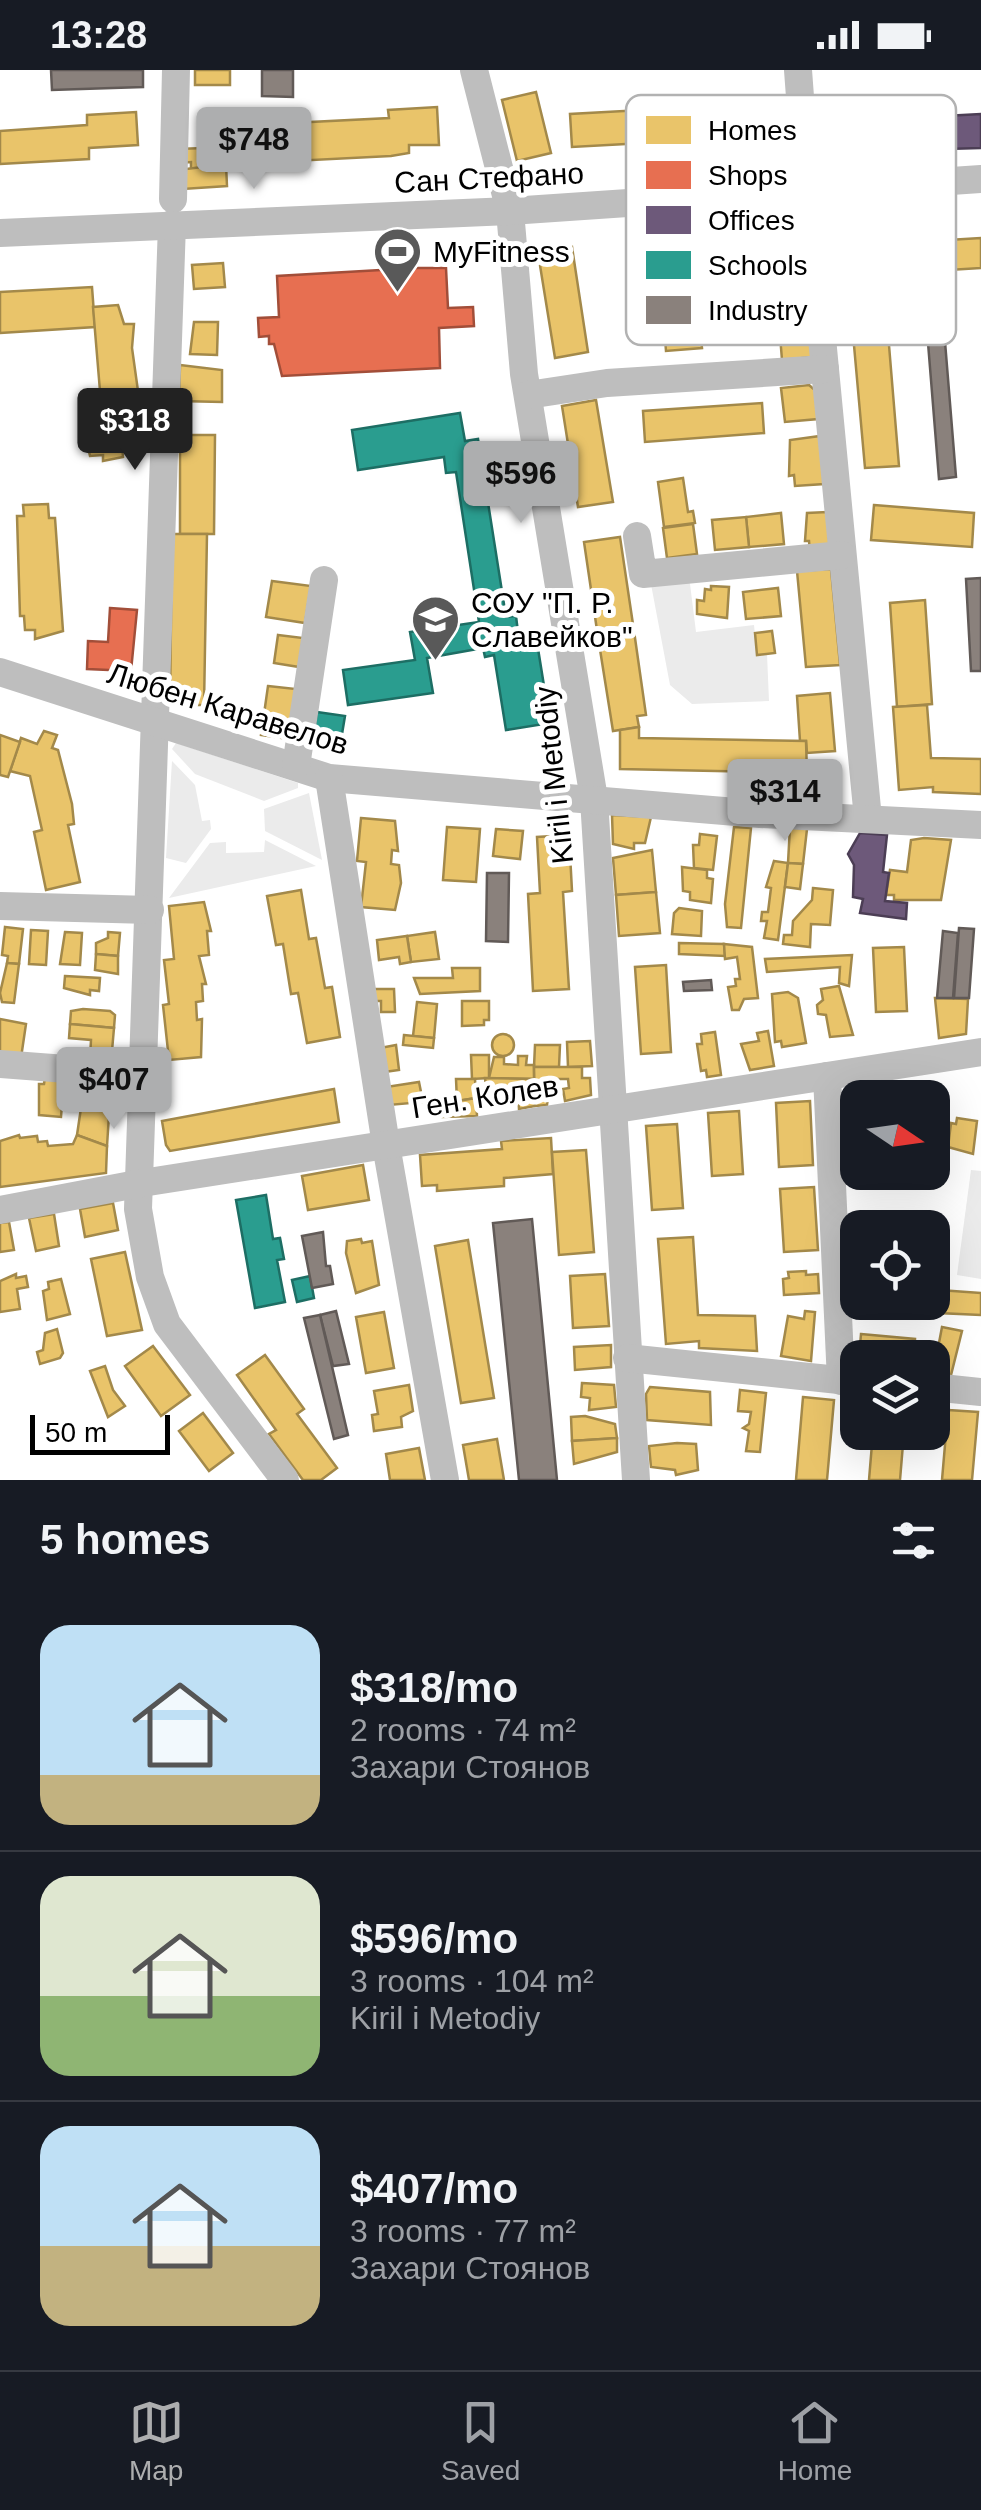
<!DOCTYPE html>
<html lang="en">
<head>
<meta charset="utf-8">
<style>
	:root { --surface:#171b24; --page:#20242c; --text:#f1f3f6; --muted:#9ea1a6; --line:#363941; --accent:#adaeaf }
	body { margin:0; font-family:Arial,sans-serif; background:var(--page); color:var(--text); height:100vh; display:flex; flex-direction:column; font-size:38px; white-space:nowrap }
	* { box-sizing:border-box; margin:0 }
	p { font-size:32px; color:var(--muted) }
	.icon { flex:none; width:55px; height:55px; fill:none; stroke:currentColor; stroke-width:2; stroke-linecap:round; stroke-linejoin:round }
	.map { position:relative; height:1410px; overflow:hidden }
	.drawer { display:flex; flex-direction:column; background:var(--surface); flex:1 }
	.drawer>* { flex:none }
	.needle { width:65px; rotate:103deg }
	.tools { position:absolute; left:840px; top:1010px; display:grid; gap:20px }
	.tools a { display:grid; place-items:center; width:110px; height:110px; border-radius:20px; background:var(--surface); box-shadow:0 10px 40px #0002; font-size:50px }
	.scale { position:absolute; left:30px; bottom:25px; width:140px; box-sizing:border-box; padding-left:10px; border:5px solid #000; border-top:0; font-size:28px; line-height:35px; white-space:nowrap; color:#000; -webkit-text-stroke:8px #fff; paint-order:stroke }
	.price { position:absolute; translate:-50% -85px; padding:0 22px; border-radius:10px; background:var(--accent); color:#111; font-size:32px; line-height:65px; filter:drop-shadow(0 2px 5px #0008) }
	.price::after { content:''; position:absolute; left:50%; top:60px; width:30px; height:22px; margin-left:-15px; background:inherit; clip-path:polygon(0 0,100% 0,50% 100%) }
	.price.on { background:#222; color:#fff }
	ul { padding:0; list-style:none }
	li { display:flex; align-items:center; gap:30px; height:250px; padding:0 40px }
	li+li { border-top:2px solid var(--line) }
	li span { display:grid; place-items:center; flex:none; width:280px; height:200px; border-radius:30px; color:#555 }
	li>.icon { margin-inline-start:auto }
	span .icon { width:120px; height:120px; fill:#fffc; stroke-width:1 }
	li b { font-size:42px }
	h2 { display:flex; justify-content:space-between; align-items:center; height:120px; padding:0 40px; font-size:42px }
	.status { display:flex; justify-content:space-between; align-items:center; height:70px; padding:0 50px; background:var(--surface); direction:ltr }
	.status svg { height:28px; fill:currentColor }
	.menu { display:flex; justify-content:space-around; align-items:center; height:140px; border-top:2px solid var(--line); background:var(--surface); font-size:28px; color:var(--muted) }
	.menu a { display:grid; justify-items:center; gap:5px }
	.menu .on { color:var(--accent) }
	.map>svg:first-child { display:block }
	.green { fill:#ebebeb }
	.homes { fill:#e9c46a; stroke:#a3894a; stroke-width:2.5 }
	.shops { fill:#e76f51; stroke:#a24e39; stroke-width:2.5 }
	.offices { fill:#6d597a; stroke:#4c3e55; stroke-width:2.5 }
	.schools { fill:#2a9d8f; stroke:#1d6e64; stroke-width:2.5 }
	.industry { fill:#8a817c; stroke:#615a57; stroke-width:2.5 }
	.lines { fill:none; stroke-linecap:round; stroke-linejoin:round }
	.minor { stroke:#bebebe; stroke-width:28 }
	.labels { text-anchor:middle; stroke-width:10; stroke-linejoin:round; paint-order:stroke }
	.street-label { font-size:30px; fill:#000; stroke:#fff }
	.poi-label { font-size:30px; fill:#000; stroke:#fff; text-anchor:start }
	.key { fill:#fff; stroke:#b2b2b2; stroke-width:2.5 }
	.key-label { font-size:28px; fill:#000 }
</style>
</head>
<body>
<div class="status"><b>13:28</b><svg viewBox="0 0 49 12"><path d="M0 12V9h3v3zM5 12V6h3v6zM10 12V3h3v9zM15 12V0h3v12zM26 1h20v11H26zM47 4h2v5h-2z"/></svg></div>
<div class="map">
<svg width="981" height="1410" viewBox="0 0 981 1410">
	<rect width="100%" height="100%" fill="#fff"/>
	<g class="green">
		<path d="M689 506 696 562 754 555 757 584H767L769 631 692 634 670 615 650 509Z"/>
		<path d="M176 673 298 713V718L264 731 195 704 172 679Z"/>
		<path d="M172 691 195 715 202 751 210 750 211 759 186 793 166 788Z"/>
		<path d="M309 723 322 790 265 761 264 739Z"/>
		<path d="M265 770 316 796 169 828 210 773 226 772V783L264 782Z"/>
		<path d="M971 1100 981 1101V1209L957 1205Z"/>
	</g>
	<g class="homes">
		<rect x="195" y="0" width="35" height="15"/>
		<path d="M536 22 551 83 517 91 502 30Z"/>
		<path d="M437 37 439 75H409V83L391 86 293 91 291 53 389 48 388 40Z"/>
		<path d="M660 39 662 72 572 77 570 44Z"/>
		<path d="M136 42 138 75 89 78V89L0 94V61L87 55V45Z"/>
		<path d="M291 59 292 84 264 87 263 60Z"/>
		<path d="M204 78 203 99H191V92L178 93 177 79Z"/>
		<path d="M226 94 227 116 183 119 178 100Z"/>
		<path d="M981 168V198L851 206 849 176Z"/>
		<path d="M572 177 588 282 555 288 538 183Z"/>
		<path d="M656 180 657 185H711L712 215 696 216 702 278 666 281 661 218 638 220 637 215 631 216 629 182Z"/>
		<path d="M805 189 813 287 782 290 774 192Z"/>
		<path d="M223 193 225 217 194 219 192 195Z"/>
		<path d="M92 217 95 257 0 263V222Z"/>
		<path d="M118 235 124 254H134L132 278 138 321 135 332 124 333 127 376H122L123 387 103 391V385L90 386 86 369 87 334 101 333 93 237Z"/>
		<path d="M887 251 899 396 865 398 852 253Z"/>
		<path d="M194 252H218L217 285 190 284Z"/>
		<path d="M180 295 222 300V332L179 331Z"/>
		<path d="M809 315 816 321 818 349 785 352 781 318Z"/>
		<path d="M596 330 613 432 578 437 562 336Z"/>
		<path d="M762 333 764 363 645 372 643 341Z"/>
		<path d="M180 365H215L214 464H180Z"/>
		<path d="M820 366 824 414 795 416 794 405 789 406 790 370Z"/>
		<path d="M683 408 688 442 693 441 695 453 664 457 658 412Z"/>
		<path d="M48 434 49 448H55L63 561 35 569V560H25L24 546H20L17 446H24L23 435Z"/>
		<path d="M874 435 974 443 972 477 871 470Z"/>
		<path d="M827 442 830 481 810 482 809 471H805L807 443Z"/>
		<path d="M781 443 784 474 749 477 746 447Z"/>
		<path d="M746 447 749 477 715 480 712 450Z"/>
		<path d="M693 454 697 484 667 488 663 458Z"/>
		<path d="M172 464H207L204 635H170Z"/>
		<path d="M620 467 634 561 598 567 584 472Z"/>
		<path d="M831 499 840 595 806 597 797 501Z"/>
		<path d="M272 511 311 516 305 553 266 547Z"/>
		<path d="M711 516 729 517 727 548 697 544V530L704 531 705 519 711 520Z"/>
		<path d="M778 518 781 546 746 549 743 522Z"/>
		<path d="M925 530 932 634 897 637 890 533Z"/>
		<path d="M634 561 646 645 637 646 639 657 613 661 598 567Z"/>
		<path d="M772 561 775 583 757 585 755 563Z"/>
		<path d="M278 565 303 568 299 597 274 593Z"/>
		<path d="M268 616 296 619 289 669 261 665Z"/>
		<path d="M830 623 835 681 807 683 806 671H800L797 626Z"/>
		<path d="M927 635 931 688 981 689V724L933 722V717L899 720 893 637Z"/>
		<path d="M639 657V668L806 671 807 703 620 699V660Z"/>
		<path d="M44 661 57 665 52 678 58 680 72 734 74 754 68 755 80 812 46 820 34 762 42 760 30 706 10 701 21 668 37 674Z"/>
		<path d="M0 665 20 672 8 707 0 705Z"/>
		<path d="M612 745 651 747 645 773H634V779L613 774Z"/>
		<path d="M361 748 395 751 398 781 392 780 391 794 399 795 401 813 395 840 361 837 366 792 357 791Z"/>
		<path d="M447 757 480 759 476 812 443 810Z"/>
		<path d="M734 757 751 758 741 858 727 857 725 834Z"/>
		<path d="M790 757 807 759 803 794 788 793Z"/>
		<path d="M496 759 523 761 520 789 493 786Z"/>
		<path d="M700 764 717 766 713 800 694 798 693 775H699Z"/>
		<path d="M569 765 572 821 563 822 569 919 533 921 528 824 540 823 537 767Z"/>
		<path d="M924 768 951 770 941 830H894V825H886L890 800 907 802 911 770Z"/>
		<path d="M652 780 656 822 616 825 613 788Z"/>
		<path d="M774 791 788 793 778 870 764 868 767 851H761L762 842H768L771 818 766 817Z"/>
		<path d="M788 793 803 794 800 819 785 817Z"/>
		<path d="M682 797 707 800V808L713 809 711 833 690 830V822L683 821Z"/>
		<path d="M813 818 833 820 830 855 811 854 810 877 783 874 784 865H792L793 851 812 830Z"/>
		<path d="M301 820 309 869 316 868 325 918 332 917 340 967 307 973 298 923 291 924 283 874 276 875 267 826Z"/>
		<path d="M656 822 660 863 619 866 616 825Z"/>
		<path d="M204 832 211 861H207L209 885 199 886 206 914H202L203 931 196 932 197 950 202 949 201 987 169 990 163 935 169 934 164 890 174 889 169 836Z"/>
		<path d="M679 838 702 841 701 866 672 864 674 843Z"/>
		<path d="M5 857 23 859 19 894 7 893 8 886 2 885Z"/>
		<path d="M31 860 48 861 46 895 29 894Z"/>
		<path d="M65 862 82 863 80 895 60 894Z"/>
		<path d="M108 862 120 863 118 886 96 884V873L108 868Z"/>
		<path d="M435 862 439 889 411 892 407 866Z"/>
		<path d="M407 866 411 892 400 894 399 887 379 890 377 870Z"/>
		<path d="M679 873 724 874 725 886 679 884Z"/>
		<path d="M724 874 752 877 758 928 744 929 739 940H732L728 917 736 916 735 909H740L737 887 725 889Z"/>
		<path d="M904 877 907 941 876 942 873 878Z"/>
		<path d="M96 884 118 886V904L95 900Z"/>
		<path d="M852 885 849 916 839 913 840 897 767 902 765 889Z"/>
		<path d="M7 893 19 894 14 933 2 932 0 923Z"/>
		<path d="M666 895 671 982 641 984 635 897Z"/>
		<path d="M452 898H480V921L420 924 414 908H453Z"/>
		<path d="M65 906 100 908 99 921 90 920V925L64 918Z"/>
		<path d="M839 916 853 965 830 967 826 945 818 944 817 935 823 930 821 919Z"/>
		<path d="M369 919H394L395 942H381V931H370Z"/>
		<path d="M788 922 798 928 806 973 782 977 781 971 775 972 772 924Z"/>
		<path d="M935 928 968 929 966 964 939 968Z"/>
		<path d="M462 931H489V950H484V955L462 956Z"/>
		<path d="M417 932 437 934 434 968 413 966Z"/>
		<path d="M83 939 110 941 115 945 114 958 70 954 71 941Z"/>
		<path d="M0 949 26 954 21 988 0 986Z"/>
		<path d="M70 954 114 958 112 981 98 980 97 988H90L91 970 69 968Z"/>
		<path d="M768 961 774 996 750 1000 741 974 759 971 757 963Z"/>
		<path d="M715 962 721 1005 707 1007 706 1000 701 1001 697 974H702L701 964Z"/>
		<circle cx="503" cy="975" r="11"/>
		<path d="M404 965 434 968 433 978 403 975Z"/>
		<path d="M590 971 592 996 568 997 567 972Z"/>
		<path d="M396 975 399 1000 384 1002 380 978Z"/>
		<path d="M535 975H560L559 997H534Z"/>
		<path d="M471 985H489V1008L472 1009Z"/>
		<path d="M518 986H527L526 995H534V1009L489 1008 494 987H504V994L518 995Z"/>
		<path d="M534 997H582V1008H590L591 1025 565 1031 563 1019 569 1018 568 1009H550L547 1035 535 1036Z"/>
		<path d="M45 1007 64 1009 61 1047 39 1045V1014H44Z"/>
		<path d="M485 1008 534 1009 535 1036 519 1039 518 1018 486 1019Z"/>
		<path d="M456 1009H475L476 1028 457 1031Z"/>
		<path d="M85 1011 111 1013 107 1076 77 1065Z"/>
		<path d="M419 1012 423 1032 389 1035 386 1017Z"/>
		<path d="M937 1014 943 1051 935 1053 937 1066 932 1067V1028H913L912 1019Z"/>
		<path d="M334 1019 339 1052 170 1081 166 1075 162 1051Z"/>
		<path d="M885 1019V1028H858V1071H854L851 1020Z"/>
		<path d="M476 1028 477 1046 441 1047 439 1034Z"/>
		<path d="M810 1031 813 1095 779 1097 776 1033Z"/>
		<path d="M739 1041 743 1104 712 1106 708 1043Z"/>
		<path d="M957 1048 977 1051 973 1084 948 1077 951 1053 956 1054Z"/>
		<path d="M677 1054 683 1138 652 1140 646 1056Z"/>
		<path d="M19 1065 20 1068 37 1066 38 1072 47 1071 48 1076 73 1074 77 1065 107 1076 106 1103 0 1117V1071Z"/>
		<path d="M551 1068 553 1104 504 1108V1116L437 1121V1115L422 1116 420 1085 502 1079 501 1071Z"/>
		<path d="M586 1080 594 1182 559 1185 552 1082Z"/>
		<path d="M858 1092V1102H888L889 1114 858 1118 855 1093Z"/>
		<path d="M363 1095 369 1130 308 1140 302 1106Z"/>
		<path d="M814 1117 818 1180 784 1182 780 1119Z"/>
		<path d="M113 1133 118 1160 85 1167 80 1139Z"/>
		<path d="M54 1144 59 1176 36 1181 29 1148Z"/>
		<path d="M893 1144 894 1158H858L853 1163V1151H860L859 1145Z"/>
		<path d="M9 1152 14 1180 0 1182V1153Z"/>
		<path d="M693 1167 698 1245 755 1246 757 1281 699 1278V1271L666 1274 658 1169Z"/>
		<path d="M361 1169 362 1173 372 1171 379 1215 356 1223 346 1183 347 1171Z"/>
		<path d="M468 1170 494 1328 461 1333 435 1176Z"/>
		<path d="M125 1182 142 1260 107 1266 91 1189Z"/>
		<path d="M806 1201V1205L818 1204 819 1223 784 1225 783 1209 789 1208 788 1202Z"/>
		<path d="M16 1204V1208L26 1206 28 1217 17 1219 20 1239 0 1242V1211Z"/>
		<path d="M605 1204 609 1256 573 1258 570 1206Z"/>
		<path d="M61 1209 70 1244 47 1250 43 1221 49 1219 48 1212Z"/>
		<path d="M939 1220 981 1223V1245L938 1243Z"/>
		<path d="M805 1241 815 1242 811 1291 781 1286 788 1246 804 1249Z"/>
		<path d="M384 1242 394 1298 366 1303 356 1247Z"/>
		<path d="M942 1257 962 1261 949 1313 932 1310Z"/>
		<path d="M57 1259 63 1283 60 1288 40 1294 37 1282 43 1280 45 1263Z"/>
		<path d="M861 1264 915 1269 914 1288H859Z"/>
		<path d="M611 1275V1297L575 1300 574 1277Z"/>
		<path d="M153 1276 190 1325 161 1346 125 1296Z"/>
		<path d="M265 1285 304 1339 297 1344 337 1398 321 1410H303L269 1364 276 1360 237 1305Z"/>
		<path d="M105 1296 113 1320 125 1336 108 1347 90 1301Z"/>
		<path d="M582 1313 614 1315 616 1337 589 1340 590 1328 581 1327Z"/>
		<path d="M409 1315 413 1341 401 1347 402 1357 374 1361 372 1345 378 1344 374 1321Z"/>
		<path d="M650 1317 710 1322 711 1355 647 1350 646 1324Z"/>
		<path d="M740 1320 766 1323 760 1382 746 1381 749 1361 743 1358 749 1354 751 1342 738 1341Z"/>
		<path d="M803 1327 834 1330 827 1410H796Z"/>
		<path d="M948 1340 978 1342 972 1410H942Z"/>
		<path d="M203 1343 233 1383 209 1401 179 1361Z"/>
		<path d="M585 1346 615 1354 617 1368 572 1371 571 1347Z"/>
		<path d="M873 1362H904L900 1410H869Z"/>
		<path d="M617 1368V1382L574 1394 572 1371Z"/>
		<path d="M497 1369 504 1410H469L463 1375Z"/>
		<path d="M677 1373 696 1374 698 1400 676 1405 675 1400 651 1397 649 1376Z"/>
		<path d="M419 1378 425 1410H390L386 1384Z"/>
	</g>
	<g class="shops">
		<path d="M416 198H446L448 238 473 237 474 256 439 258 440 298 282 306 274 274H269V266L259 267 258 248 279 247 277 206Z"/>
		<path d="M110 538 137 540 131 601 87 599 88 571 108 572Z"/>
	</g>
	<g class="offices">
		<path d="M981 44V78L947 79 945 46Z"/>
		<path d="M860 763 887 765 883 802 889 803 885 831 907 833 906 849 860 843 863 829 853 827 854 795 848 784Z"/>
	</g>
	<g class="schools">
		<path d="M460 343 465 371 478 369 506 547 516 546 518 562 535 560 550 653 506 660 494 585 485 587 483 578 427 588 433 623 348 635 343 600 415 590 410 562 479 552 456 402 446 403 444 387 358 400 352 360Z"/>
		<path d="M317 642 345 646 340 676 312 673Z"/>
		<path d="M266 1125 273 1169 280 1168 284 1189 277 1190 285 1232 255 1238 236 1130Z"/>
		<path d="M310 1206 314 1228 297 1232 292 1210Z"/>
	</g>
	<g class="industry">
		<path d="M51 0H143V17L52 20Z"/>
		<path d="M262 0H293V27L262 26Z"/>
		<path d="M943 247 956 407 939 409 926 248Z"/>
		<path d="M981 508V601H971L966 509Z"/>
		<path d="M487 803H509L508 872 486 871Z"/>
		<path d="M959 858 974 859 969 928H954Z"/>
		<path d="M943 861 958 863 953 928H937Z"/>
		<path d="M711 910 712 920 684 921 683 912Z"/>
		<path d="M532 1149 557 1410H519L493 1153Z"/>
		<path d="M323 1162 326 1196H330L333 1214 312 1218 302 1166Z"/>
		<path d="M336 1241 349 1294 333 1296 320 1245Z"/>
		<path d="M320 1245 348 1365 334 1369 304 1248Z"/>
	</g>
	<g class="lines">
		<g class="minor">
			<path d="M474 0 510 141 524 304 594 729 636 1410"/>
			<path d="M798 0 807 121"/>
			<path d="M173 129 176 0"/>
			<path d="M172 154 138 1139 150 1207 167 1254 285 1410"/>
			<path d="M0 163 510 141 981 109"/>
			<path d="M813 174 868 749"/>
			<path d="M528 325 607 313 825 299"/>
			<path d="M637 466 643 504 842 485"/>
			<path d="M0 602 329 708 760 744 981 755"/>
			<path d="M296 696 324 510"/>
			<path d="M329 708 386 1075 445 1410"/>
			<path d="M0 836 150 840"/>
			<path d="M0 994 145 1005"/>
			<path d="M827 1006 841 1311"/>
			<path d="M0 1140 142 1113 981 982"/>
			<path d="M627 1288 858 1312"/>
			<path d="M932 1317 981 1322"/>
		</g>
	</g>
	<defs>
		<symbol id="stadium-pin" viewBox="-11 -11 22 30"><path d="M0 17L-7.5 6A9.5 9.5 0 1 1 7.5 6Z" fill="#595959" stroke="#fff"/><path d="M0-5a6.5 5 0 1 0 0 10a6.5 5 0 1 0 0-10ZM-3.5-1.8h7v3.6h-7Z" fill="#fff"/></symbol>
		<symbol id="school-pin" viewBox="-11 -11 22 30"><path d="M0 17L-7.5 6A9.5 9.5 0 1 1 7.5 6Z" fill="#595959" stroke="#fff"/><path d="M0-5L7-2L0 1L-7-2ZM-4 1L0 2.5L4 1V4Q0 6-4 4Z" fill="#fff"/></symbol>
	</defs>
	<g fill-rule="evenodd">
		<use href="#stadium-pin" x="370" y="154" width="55" height="75"/>
		<use href="#school-pin" x="408" y="522" width="55" height="75"/>
	</g>
	<g class="labels">
		<g class="street-label">
			<text transform="translate(489 108) rotate(-3)" y="10">Сан Стефано</text>
			<text transform="translate(228 639) rotate(17)" y="10">Любен Каравелов</text>
			<text transform="translate(554 705) rotate(-96)" y="10">Kiril i Metodiy</text>
			<text transform="translate(485 1027) rotate(-9)" y="10">Ген. Колев</text>
		</g>
		<g class="poi-label">
			<text x="433" y="192">MyFitness</text>
			<text x="471" y="543">СОУ "П. Р.<tspan x="471" dy="34">Славейков"</tspan></text>
		</g>
	</g>
	<rect x="626" y="25" width="330" height="250" rx="15" class="key"/>
	<rect x="646" y="46" width="45" height="28" fill="#e9c46a"/>
	<rect x="646" y="91" width="45" height="28" fill="#e76f51"/>
	<rect x="646" y="136" width="45" height="28" fill="#6d597a"/>
	<rect x="646" y="181" width="45" height="28" fill="#2a9d8f"/>
	<rect x="646" y="226" width="45" height="28" fill="#8a817c"/>
	<g class="key-label">
		<text x="708" y="70">Homes</text>
		<text x="708" y="115">Shops</text>
		<text x="708" y="160">Offices</text>
		<text x="708" y="205">Schools</text>
		<text x="708" y="250">Industry</text>
	</g>
</svg>
<div class="tools">
<a><svg class="needle" viewBox="-14 -14 28 28"><path d="M0-13l5 13h-10z" fill="#e53935"/><path d="M0 13l5-13h-10z" fill="#9ea1a6"/></svg></a>
<a><svg class="icon" aria-label="locate" viewBox="0 0 24 24"><circle cx="12" cy="12" r="6"/><path d="M12 2v4M12 18v4M2 12h4M18 12h4"/></svg></a>
<a><svg class="icon" aria-label="layers" viewBox="0 0 24 24"><path d="M12 4l9 5-9 5-9-5zM3 14l9 5 9-5"/></svg></a>
</div>
<div class="scale">50 m</div>
<b class="price" style="left:254px;top:122px">$748</b>
<b class="price on" style="left:135px;top:403px">$318</b>
<b class="price" style="left:521px;top:456px">$596</b>
<b class="price" style="left:785px;top:774px">$314</b>
<b class="price" style="left:114px;top:1062px">$407</b>
</div>
<section class="drawer">
<h2>5 homes<svg class="icon" aria-label="filters" viewBox="0 0 24 24"><path d="M4 7h16M4 17h16"/><circle cx="9" cy="7" r="2"/><circle cx="15" cy="17" r="2"/></svg></h2>
<ul>
<li><span style="background:linear-gradient(#bfe0f5 75%,#c2b280 0)"><svg class="icon" aria-label="home" viewBox="0 0 24 24"><path d="M3 11l9-7 9 7M6 9v11h12V9"/></svg></span><div><b>$318/mo</b><p>2 rooms · 74 m²</p><p>Захари Стоянов</p></div></li>
<li><span style="background:linear-gradient(#dfe7d0 60%,#8fb573 0)"><svg class="icon" aria-label="home" viewBox="0 0 24 24"><path d="M3 11l9-7 9 7M6 9v11h12V9"/></svg></span><div><b>$596/mo</b><p>3 rooms · 104 m²</p><p>Kiril i Metodiy</p></div></li>
<li><span style="background:linear-gradient(#bfe0f5 60%,#c2b280 0)"><svg class="icon" aria-label="home" viewBox="0 0 24 24"><path d="M3 11l9-7 9 7M6 9v11h12V9"/></svg></span><div><b>$407/mo</b><p>3 rooms · 77 m²</p><p>Захари Стоянов</p></div></li>
</ul>
</section>
<nav class="menu">
<a class="on"><svg class="icon" aria-label="map" viewBox="0 0 24 24"><path d="M3 6l6-2 6 2 6-2v14l-6 2-6-2-6 2zM9 4v14M15 6v14"/></svg>Map</a>
<a><svg class="icon" aria-label="saved" viewBox="0 0 24 24"><path d="M7 4h10v16l-5-4-5 4z"/></svg>Saved</a>
<a><svg class="icon" aria-label="home" viewBox="0 0 24 24"><path d="M3 11l9-7 9 7M6 9v11h12V9"/></svg>Home</a>
</nav>
</body>
</html>
